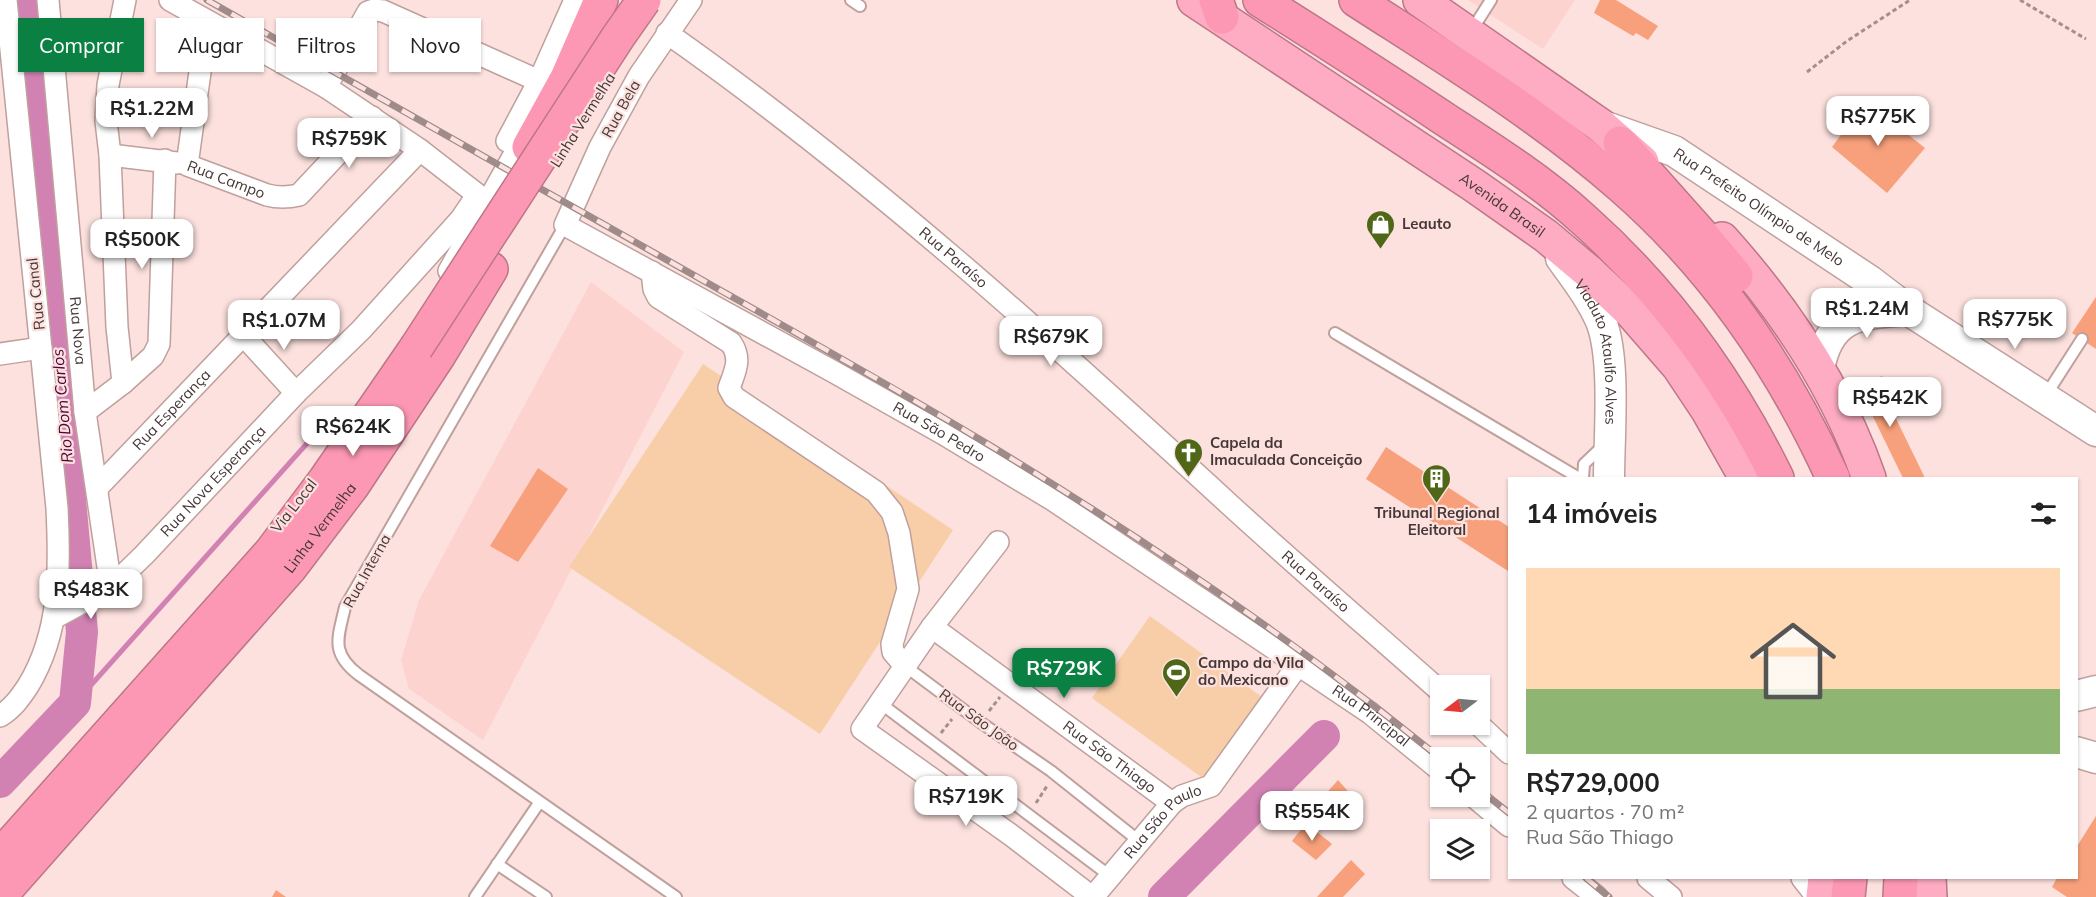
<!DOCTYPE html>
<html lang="pt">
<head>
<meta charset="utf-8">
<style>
	:root { --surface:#fff; --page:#f6f6f6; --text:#222; --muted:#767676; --accent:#0b8043 }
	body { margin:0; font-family:Mulish,sans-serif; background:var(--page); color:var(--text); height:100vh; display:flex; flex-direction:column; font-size:22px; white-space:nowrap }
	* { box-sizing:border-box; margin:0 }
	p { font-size:20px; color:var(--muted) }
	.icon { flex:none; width:33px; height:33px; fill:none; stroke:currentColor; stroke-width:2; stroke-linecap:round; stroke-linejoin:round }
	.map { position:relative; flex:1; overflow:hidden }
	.details { position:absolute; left:1508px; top:477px; width:570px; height:402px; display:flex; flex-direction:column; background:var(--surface); border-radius:0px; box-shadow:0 2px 4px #0004 }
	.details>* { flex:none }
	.hud { position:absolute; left:18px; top:18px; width:570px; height:54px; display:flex; gap:12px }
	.needle { width:39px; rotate:254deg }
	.buttons { position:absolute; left:1430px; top:675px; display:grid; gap:12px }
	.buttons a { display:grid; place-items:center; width:60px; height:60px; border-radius:0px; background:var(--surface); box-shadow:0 2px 4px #0004; font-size:30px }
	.price { position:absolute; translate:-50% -51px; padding:0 14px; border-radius:12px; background:#fff; color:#222; font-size:20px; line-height:39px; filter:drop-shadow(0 2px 3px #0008) }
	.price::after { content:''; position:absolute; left:50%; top:36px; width:18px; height:14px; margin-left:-9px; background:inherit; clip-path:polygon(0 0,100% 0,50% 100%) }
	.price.selected { background:var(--accent); color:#fff }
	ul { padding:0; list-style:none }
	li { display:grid; align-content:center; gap:12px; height:318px; padding:0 18px }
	li span { display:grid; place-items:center; height:186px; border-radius:0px; color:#555 }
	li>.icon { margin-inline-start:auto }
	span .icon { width:108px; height:108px; fill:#fffc; stroke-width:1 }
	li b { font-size:26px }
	h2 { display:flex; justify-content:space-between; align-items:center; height:72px; padding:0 18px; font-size:26px }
	.tag { padding:0 21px; border-radius:0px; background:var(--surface); box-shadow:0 2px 4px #0004; font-size:21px; line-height:54px }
	.tag.selected { background:var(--accent); color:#fff }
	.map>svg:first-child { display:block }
	.built { fill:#fdd3d0 }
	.green { fill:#f8cea8 }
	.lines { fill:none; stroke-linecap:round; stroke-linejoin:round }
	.stream { stroke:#d182b3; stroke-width:5 }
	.river { stroke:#d182b3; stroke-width:32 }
	.building { fill:#f7a07b }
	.service-casing { stroke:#bfa09d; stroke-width:14 }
	.minor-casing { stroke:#bfa09d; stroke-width:24 }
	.secondary-casing { stroke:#bfa09d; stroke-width:33 }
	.trunk-casing { stroke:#bd7688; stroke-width:36 }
	.motorway-casing { stroke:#bd7688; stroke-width:36 }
	.path { stroke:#a48f8d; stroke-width:3; stroke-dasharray:4.5 3; stroke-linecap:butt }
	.service { stroke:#fff; stroke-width:10 }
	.minor { stroke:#fff; stroke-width:21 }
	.secondary { stroke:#fff; stroke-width:30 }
	.trunk { stroke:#feacc3; stroke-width:33 }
	.motorway { stroke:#fd98b4; stroke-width:33 }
	.rail-casing { stroke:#9f8b89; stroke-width:7 }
	.rail { stroke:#fce1de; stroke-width:4.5; stroke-dasharray:14; stroke-linecap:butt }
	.motorway-bridge-casing { stroke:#bd7688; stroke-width:36; stroke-linecap:butt }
	.motorway-bridge { stroke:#fd98b4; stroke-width:33 }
	.labels { text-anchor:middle; stroke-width:4.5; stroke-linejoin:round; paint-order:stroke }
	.street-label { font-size:15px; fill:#453837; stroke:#fce1de }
	.poi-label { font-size:15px; font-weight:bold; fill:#453837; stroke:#fce1de; text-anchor:start }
	.water-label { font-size:16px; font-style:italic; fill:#4e053a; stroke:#fce1de }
</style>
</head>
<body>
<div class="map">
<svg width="2096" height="897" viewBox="0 0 2096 897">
	<rect width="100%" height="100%" fill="#fce1de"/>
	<g class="built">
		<path d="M1468 0H1575L1543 49Z"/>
		<path d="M591 282 684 352 483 740 409 689 401 660 419 600Z"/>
	</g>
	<g class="green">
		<path d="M703 364 953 530 820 734 569 567Z"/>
		<path d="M1150 616 1262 697 1204 779 1092 698Z"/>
	</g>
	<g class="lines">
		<path class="stream" d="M75 703 327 421"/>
		<g class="river">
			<path d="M0 782 75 703 82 632 25 0"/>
			<path d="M1164 897 1324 736"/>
		</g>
	</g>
	<g class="building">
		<path d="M1600 0H1616L1658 26 1648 40 1636 33 1633 36 1594 13Z"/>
		<path d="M1866 101 1925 148 1887 193 1832 147Z"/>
		<path d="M2096 297V349L2072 333Z"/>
		<path d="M1882 376 1888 385 1882 390 1925 478H1903L1858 386Z"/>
		<path d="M1386 447 1509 527 1508 571 1366 479Z"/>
		<path d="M538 468 568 489 518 562 490 546Z"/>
		<path d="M1338 780 1353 797 1324 826 1309 813Z"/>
		<path d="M2096 816V897H2067L2052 887 2057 878H2076V848Z"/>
		<path d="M1306 823 1332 844 1316 860 1292 841Z"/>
		<path d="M1351 860 1365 874 1343 897H1317Z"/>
		<path d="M276 890 286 897H272Z"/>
	</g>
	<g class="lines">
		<defs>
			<g id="service">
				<path d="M851 0 860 6"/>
				<path d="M1470 33 1491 0"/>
				<path d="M565 225 345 607C338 638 330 653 359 675L676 897"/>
				<path d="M1335 333 1579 478"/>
				<path d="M2046 395 2082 339"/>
				<path d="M1583 478 1584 464 1605 444"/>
				<path d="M905 666 980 722 1051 771 1139 841"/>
				<path d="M880 703 1110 876"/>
				<path d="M497 864 546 897"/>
				<path d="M475 897 539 803"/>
			</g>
			<g id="minor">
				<path id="s1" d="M48 0 85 412 111 587"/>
				<path d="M170 0 326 87 420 150 478 195"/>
				<path id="s2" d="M691 0 639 76 600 147 565 225 834 372 942 433 1053 500 1370 713 1440 770"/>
				<path id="s3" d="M207 22 187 165 267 195C278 198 287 198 299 195L372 117"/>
				<path id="s4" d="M667 33C869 175 1049 339 1230 505 1299 568 1370 629 1440 691"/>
				<path d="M326 87 368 12 374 10 383 11 539 81"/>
				<path d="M507 141 539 81 575 0"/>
				<path d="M110 155 177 163"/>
				<path d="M449 271 528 130"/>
				<path d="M652 272 654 289 658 297 731 343C742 359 735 371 729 388L734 397 876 492 892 512 899 533 908 589 892 644 893 652 905 666"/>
				<path d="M243 335 296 393"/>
				<path d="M0 354 41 348"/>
				<path d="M123 383 153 356 159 344 165 160"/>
				<path d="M85 412 123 383 117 327 110 155 106 121 108 85 125 0"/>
				<path id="s5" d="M97 488 420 150"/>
				<path d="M998 542 932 627 862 729 1011 835 1092 897"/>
				<path id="s6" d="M54 618 111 587 144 555 296 393 361 330 461 219 476 197"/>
				<path id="s7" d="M932 627 1172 803"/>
				<path d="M0 716C13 708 20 698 28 686 61 632 60 569 57 508L6 0"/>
				<path d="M1478 724 1509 753"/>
				<path d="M1473 796 1509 826"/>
				<path d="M1573 878 1597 897"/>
				<path d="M1648 878 1671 897"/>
				<path d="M1802 878 1817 897"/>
				<path id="s8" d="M1093 897 1172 803 1182 796 1211 786 1298 665"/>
			</g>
			<g id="secondary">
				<path id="s9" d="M1603 126 1674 151 1870 281 1908 310 2096 431"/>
				<path id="s10" d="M1561 258C1576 279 1591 298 1601 321 1616 359 1609 436 1609 478"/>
				<path d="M1819 369C1829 314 1860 314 1908 310"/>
				<path d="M2076 696 2096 691"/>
				<path d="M2076 752 2096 758"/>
			</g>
			<g id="trunk">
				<path id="s11" d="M1194 0 1475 186 1546 236 1589 272 1632 313 1679 367 1707 409 1746 478"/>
				<path d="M1420 0 1600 125 1642 162"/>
				<path d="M1722 239C1785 309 1838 389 1869 478"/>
				<path d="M1929 878 1930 897"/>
				<path d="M1823 897 1825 878"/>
			</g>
			<g id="motorway">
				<path d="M1216 0 1222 17"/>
				<path d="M1260 0C1322 39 1383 78 1443 118 1491 149 1540 180 1583 219 1665 292 1729 380 1777 478"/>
				<path d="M1356 0C1446 58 1540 115 1621 186 1713 266 1783 368 1833 478"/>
				<path d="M1620 143 1701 234 1736 276"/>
				<path d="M529 147 567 78 601 0"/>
				<path d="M0 856 271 552 325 480 416 348"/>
				<path id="s12" d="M0 896 290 568 353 485 439 355 491 269"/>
				<path d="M1848 897 1850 878"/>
				<path d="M1900 897 1901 878"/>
			</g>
		</defs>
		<use href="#service" class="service-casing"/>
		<use href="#minor" class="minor-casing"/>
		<use href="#secondary" class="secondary-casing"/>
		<use href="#trunk" class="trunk-casing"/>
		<use href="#motorway" class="motorway-casing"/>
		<g class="path">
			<path d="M2020 0 2086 39"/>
			<path d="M1807 72 1847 41 1910 0"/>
			<path d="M989 711 1000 697"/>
			<path d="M941 733 952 719"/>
			<path d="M1036 803 1047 786"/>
		</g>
		<use href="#service" class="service"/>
		<use href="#minor" class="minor"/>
		<use href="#secondary" class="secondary"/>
		<use href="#trunk" class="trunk"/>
		<use href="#motorway" class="motorway"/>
		<defs>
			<g id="rail">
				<path d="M207 0C378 97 549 193 720 290 809 340 898 390 986 443 1143 538 1297 642 1440 758"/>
				<path d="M1479 789 1509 813"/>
				<path d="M1586 878 1609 897"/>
			</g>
		</defs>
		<use href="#rail" class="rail-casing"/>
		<use href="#rail" class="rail"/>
		<defs>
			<path id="motorway-bridge" d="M416 348 618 37 644 0"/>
		</defs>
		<use href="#motorway-bridge" class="motorway-bridge-casing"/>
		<use href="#motorway-bridge" class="motorway-bridge"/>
	</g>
	<defs>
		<symbol id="shop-pin" viewBox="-11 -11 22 30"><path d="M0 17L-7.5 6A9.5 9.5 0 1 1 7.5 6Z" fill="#4f6717" stroke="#fce1de"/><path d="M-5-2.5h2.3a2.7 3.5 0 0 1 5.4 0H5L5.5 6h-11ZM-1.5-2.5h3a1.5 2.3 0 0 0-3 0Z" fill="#fff"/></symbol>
		<symbol id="church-pin" viewBox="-11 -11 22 30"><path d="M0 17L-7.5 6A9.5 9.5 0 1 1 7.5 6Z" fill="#4f6717" stroke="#fce1de"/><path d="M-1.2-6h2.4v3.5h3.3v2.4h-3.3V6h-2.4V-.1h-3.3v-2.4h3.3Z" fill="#fff"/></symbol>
		<symbol id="building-pin" viewBox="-11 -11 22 30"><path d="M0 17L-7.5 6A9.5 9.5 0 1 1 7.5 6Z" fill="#4f6717" stroke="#fce1de"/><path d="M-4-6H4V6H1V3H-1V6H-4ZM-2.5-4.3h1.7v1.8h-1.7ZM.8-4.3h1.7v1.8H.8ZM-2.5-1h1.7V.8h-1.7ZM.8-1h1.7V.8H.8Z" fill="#fff"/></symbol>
		<symbol id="stadium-pin" viewBox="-11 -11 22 30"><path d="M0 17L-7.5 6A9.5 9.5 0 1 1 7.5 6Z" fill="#4f6717" stroke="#fce1de"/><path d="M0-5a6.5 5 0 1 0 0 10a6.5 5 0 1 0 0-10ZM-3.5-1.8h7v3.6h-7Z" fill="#fff"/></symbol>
	</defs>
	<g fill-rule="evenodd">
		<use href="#shop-pin" x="1364" y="208" width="33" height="45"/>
		<use href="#church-pin" x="1172" y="436" width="33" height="45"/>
		<use href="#building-pin" x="1420" y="462" width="33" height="45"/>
		<use href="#stadium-pin" x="1160" y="656" width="33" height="45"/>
	</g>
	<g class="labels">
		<g class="street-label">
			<text transform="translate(621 109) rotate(-61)" y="5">Rua Bela</text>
			<text transform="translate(583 120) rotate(-58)" y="5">Linha Vermelha</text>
			<text dy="5" stroke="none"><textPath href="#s3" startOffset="186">Rua Campo</textPath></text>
			<text dy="5" stroke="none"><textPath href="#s11" startOffset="370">Avenida Brasil</textPath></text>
			<text dy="5" stroke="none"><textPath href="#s9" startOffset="177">Rua Prefeito Olímpio de Melo</textPath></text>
			<text dy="5" stroke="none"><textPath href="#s4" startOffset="364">Rua Paraíso</textPath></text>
			<text transform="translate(36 294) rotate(-96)" y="5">Rua Canal</text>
			<text dy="5" stroke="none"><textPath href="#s1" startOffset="332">Rua Nova</textPath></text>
			<text dy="5" stroke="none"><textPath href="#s10" startOffset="104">Viaduto Ataulfo Alves</textPath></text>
			<text dy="5" stroke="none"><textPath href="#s5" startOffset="108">Rua Esperança</textPath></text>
			<text dy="5" stroke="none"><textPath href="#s2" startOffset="686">Rua São Pedro</textPath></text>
			<text dy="5" stroke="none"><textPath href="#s6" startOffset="212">Rua Nova Esperança</textPath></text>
			<text transform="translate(294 506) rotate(-52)" y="5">Via Local</text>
			<text dy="5" stroke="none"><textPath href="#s12" startOffset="488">Linha Vermelha</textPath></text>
			<text transform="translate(367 571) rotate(-61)" y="5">Rua Interna</text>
			<text dy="5" stroke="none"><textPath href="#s4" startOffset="850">Rua Paraíso</textPath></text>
			<text dy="5" stroke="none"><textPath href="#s2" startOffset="1203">Rua Principal</textPath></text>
			<text transform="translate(979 720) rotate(36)" y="5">Rua São João</text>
			<text dy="5" stroke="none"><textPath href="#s7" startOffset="220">Rua São Thiago</textPath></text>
			<text dy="5" stroke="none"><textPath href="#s8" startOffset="104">Rua São Paulo</textPath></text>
		</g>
		<g class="poi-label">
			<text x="1402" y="229">Leauto</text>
			<text x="1210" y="448">Capela da<tspan x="1210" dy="17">Imaculada Conceição</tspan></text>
			<text x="1437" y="518" text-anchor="middle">Tribunal Regional<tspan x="1437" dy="17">Eleitoral</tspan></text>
			<text x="1198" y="668">Campo da Vila<tspan x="1198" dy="17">do Mexicano</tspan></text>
		</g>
		<g class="water-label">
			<text transform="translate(62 406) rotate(-95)" y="6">Rio Dom Carlos</text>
		</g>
	</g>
</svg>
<div class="buttons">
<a><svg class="needle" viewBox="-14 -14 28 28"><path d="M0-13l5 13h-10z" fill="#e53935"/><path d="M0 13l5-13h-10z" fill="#767676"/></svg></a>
<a><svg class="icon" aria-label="locate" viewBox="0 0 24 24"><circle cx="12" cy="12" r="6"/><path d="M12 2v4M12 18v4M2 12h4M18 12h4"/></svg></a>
<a><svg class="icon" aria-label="layers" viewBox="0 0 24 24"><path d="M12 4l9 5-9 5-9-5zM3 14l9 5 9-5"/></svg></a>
</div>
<b class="price" style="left:152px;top:139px">R$1.22M</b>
<b class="price" style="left:1878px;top:147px">R$775K</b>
<b class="price" style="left:349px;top:169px">R$759K</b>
<b class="price" style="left:142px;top:270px">R$500K</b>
<b class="price" style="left:1867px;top:339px">R$1.24M</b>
<b class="price" style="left:2015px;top:350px">R$775K</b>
<b class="price" style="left:284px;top:351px">R$1.07M</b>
<b class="price" style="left:1051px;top:367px">R$679K</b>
<b class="price" style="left:1890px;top:428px">R$542K</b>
<b class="price" style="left:353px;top:457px">R$624K</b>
<b class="price" style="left:91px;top:620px">R$483K</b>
<b class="price selected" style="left:1064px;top:699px">R$729K</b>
<b class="price" style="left:966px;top:827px">R$719K</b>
<b class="price" style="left:1312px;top:842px">R$554K</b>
<div class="hud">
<a class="tag selected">Comprar</a>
<a class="tag">Alugar</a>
<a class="tag">Filtros</a>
<a class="tag">Novo</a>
</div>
<section class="details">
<h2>14 imóveis<svg class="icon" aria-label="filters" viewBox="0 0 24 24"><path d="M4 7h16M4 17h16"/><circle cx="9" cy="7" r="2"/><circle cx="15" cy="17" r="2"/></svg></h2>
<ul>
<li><span style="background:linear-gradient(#ffd9b3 65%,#8fb573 0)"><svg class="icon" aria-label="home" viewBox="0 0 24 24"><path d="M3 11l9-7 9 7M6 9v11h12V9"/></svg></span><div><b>R$729,000</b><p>2 quartos · 70 m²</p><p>Rua São Thiago</p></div></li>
</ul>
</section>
</div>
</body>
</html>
